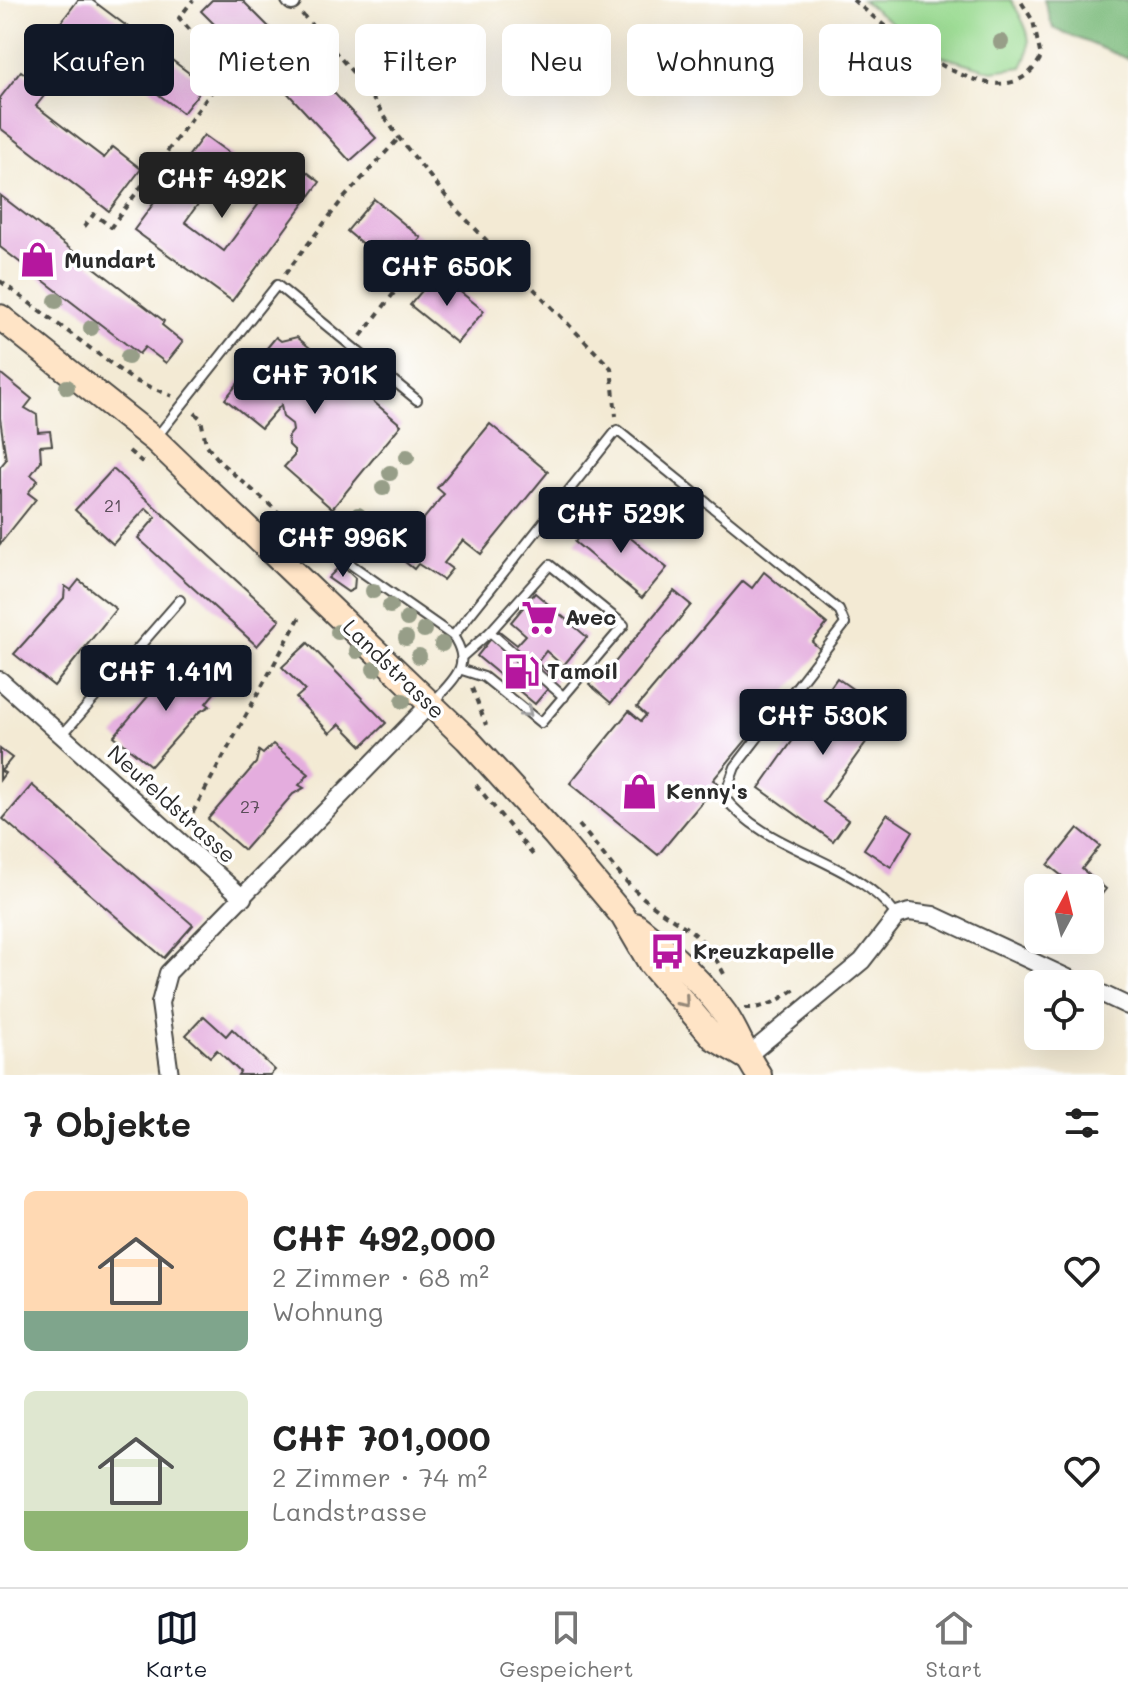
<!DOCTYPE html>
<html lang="de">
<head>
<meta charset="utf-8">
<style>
	:root { --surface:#fff; --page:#f6f6f6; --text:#222; --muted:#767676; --line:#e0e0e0; --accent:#111827 }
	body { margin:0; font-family:Mali,sans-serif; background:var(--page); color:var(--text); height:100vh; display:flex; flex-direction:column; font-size:30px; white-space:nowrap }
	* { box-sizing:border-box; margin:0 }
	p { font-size:26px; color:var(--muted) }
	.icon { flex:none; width:44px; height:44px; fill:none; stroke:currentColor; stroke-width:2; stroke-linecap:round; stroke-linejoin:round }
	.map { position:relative; height:1075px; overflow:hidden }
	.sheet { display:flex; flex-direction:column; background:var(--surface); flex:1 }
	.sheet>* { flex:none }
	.guide { position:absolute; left:24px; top:24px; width:1080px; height:72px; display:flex; gap:16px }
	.needle { width:52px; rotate:7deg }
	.fabs { position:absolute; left:1024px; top:874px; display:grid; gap:16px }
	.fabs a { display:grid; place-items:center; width:80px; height:80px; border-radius:12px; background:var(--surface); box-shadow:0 8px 32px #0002; font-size:40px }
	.price { position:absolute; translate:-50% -68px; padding:0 18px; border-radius:8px; background:var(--accent); color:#fff; font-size:26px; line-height:52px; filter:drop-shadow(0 2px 4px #0008) }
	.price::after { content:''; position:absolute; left:50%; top:48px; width:24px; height:18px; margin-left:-12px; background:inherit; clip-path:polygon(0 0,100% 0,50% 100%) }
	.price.on { background:#222; color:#fff }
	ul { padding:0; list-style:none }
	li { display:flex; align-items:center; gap:24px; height:200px; padding:0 24px }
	li span { display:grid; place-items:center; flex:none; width:224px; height:160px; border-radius:12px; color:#555 }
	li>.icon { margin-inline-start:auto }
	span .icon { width:96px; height:96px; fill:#fffc; stroke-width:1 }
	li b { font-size:34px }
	h2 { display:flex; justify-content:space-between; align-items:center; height:96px; padding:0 24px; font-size:34px }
	.chip { padding:0 28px; border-radius:12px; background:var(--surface); box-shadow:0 8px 32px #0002; font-size:28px; line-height:72px }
	.chip.on { background:var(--accent); color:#fff }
	.tabs { display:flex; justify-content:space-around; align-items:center; height:112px; border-top:2px solid var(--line); background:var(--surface); font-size:22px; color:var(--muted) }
	.tabs a { display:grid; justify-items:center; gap:4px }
	.tabs .on { color:var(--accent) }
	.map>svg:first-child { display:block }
	.green { fill:#99da90; stroke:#62825e; stroke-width:2 }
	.forest { fill:#7aba7a; stroke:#527252; stroke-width:2 }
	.building { fill:#e4adde }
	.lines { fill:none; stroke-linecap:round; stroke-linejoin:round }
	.lane-casing { stroke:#494844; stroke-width:12 }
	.street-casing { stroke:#494844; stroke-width:20 }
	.secondary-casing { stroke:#494844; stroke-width:28 }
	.path { stroke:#494844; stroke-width:4; stroke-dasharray:6 6; stroke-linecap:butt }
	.lane { stroke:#fff; stroke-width:8 }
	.street { stroke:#fff; stroke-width:16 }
	.secondary { stroke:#ffe4c6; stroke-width:24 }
	.tree { fill:#979e88 }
	.oneway { stroke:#a0a0a0 }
	.oneway2 { stroke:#958878 }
	.labels { text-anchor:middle; stroke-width:7; stroke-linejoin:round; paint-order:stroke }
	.number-label { font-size:18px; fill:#594c58 }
	.poi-label { font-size:22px; font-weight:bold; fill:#2b2b2b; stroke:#fff; text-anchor:start }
	.street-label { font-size:22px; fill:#2b2b2b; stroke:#fff }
</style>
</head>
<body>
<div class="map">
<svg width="1128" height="1075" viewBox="0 0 1128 1075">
	<rect width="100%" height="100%" fill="#fff"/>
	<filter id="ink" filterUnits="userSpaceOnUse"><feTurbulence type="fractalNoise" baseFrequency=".0125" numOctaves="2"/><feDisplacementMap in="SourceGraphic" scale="16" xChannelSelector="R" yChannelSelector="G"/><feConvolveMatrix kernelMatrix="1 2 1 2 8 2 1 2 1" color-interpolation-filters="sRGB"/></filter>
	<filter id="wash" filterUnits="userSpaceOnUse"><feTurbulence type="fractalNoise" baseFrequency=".006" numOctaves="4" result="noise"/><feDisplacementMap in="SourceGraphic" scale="32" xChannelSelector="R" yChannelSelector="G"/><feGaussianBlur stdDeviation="1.8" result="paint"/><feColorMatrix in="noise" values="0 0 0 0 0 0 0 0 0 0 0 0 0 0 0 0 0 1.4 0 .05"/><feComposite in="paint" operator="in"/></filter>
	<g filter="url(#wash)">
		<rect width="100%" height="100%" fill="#f3ead4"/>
		<path class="green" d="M862 0H1011C1025 24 1037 41 1022 67L992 71 931 53Z"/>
		<path class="forest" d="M1044 0H1128V59L1053 28Z"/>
		<g id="blocks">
			<g class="building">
				<path d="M78 0H92L205 85 183 113 88 41 72 61 46 42Z"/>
				<path d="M212 0H242L298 56 272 82 201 11Z"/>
				<path d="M308 65 376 138 350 161 283 88Z"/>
				<path d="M21 71 48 91 36 106 104 158 113 147 141 169 109 211 0 128V98Z"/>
				<path d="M204 135 233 156 185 222 224 251 291 160 320 182 232 301 134 230Z"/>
				<path d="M0 195 164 321 162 325 183 342 166 363 145 347 139 354 0 247Z"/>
				<path d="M374 199 421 238 394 270 347 231Z"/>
				<path d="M437 273 484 311 457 343 410 305Z"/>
				<path d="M276 337 281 341 297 337 401 425 332 509 284 467 294 456V450L289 445 288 437 293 431 292 424 283 417 281 405 261 428 225 399Z"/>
				<path d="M0 373 32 399 25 408 37 415 38 432 50 431 52 445 40 446 41 461 31 475 38 480 28 493 36 499 0 544V467L6 460 0 418Z"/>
				<path d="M490 424 548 472 481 554 463 540 444 563 452 569 443 580 418 564 414 569 395 554 444 494 437 488Z"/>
				<path d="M113 469 280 620 257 646 138 538 156 517 146 508 113 544 75 510Z"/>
				<path d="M599 512 667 568 642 598 575 542Z"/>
				<path d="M341 565 355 578 354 589 348 592 328 578Z"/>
				<path d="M764 572 827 624 812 642 821 650 713 780 718 783 658 855 570 783 629 711 641 721 646 715 637 707 743 581 752 588Z"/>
				<path d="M79 580 116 609 54 686 14 654 64 598 65 586 71 590Z"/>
				<path d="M674 591 691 605 611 703 589 684 598 673 602 678Z"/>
				<path d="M535 593 587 637 563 666 546 651 537 663 556 679 535 704 477 656 498 630 517 645 526 635 511 622Z"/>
				<path d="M308 643 386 723 362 746 340 724 330 733 296 698 305 690 282 667Z"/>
				<path d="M180 659 216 691 206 703 210 706 199 712 151 766 114 736 162 680 165 665 170 670Z"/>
				<path d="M837 678 887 713 823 802 848 820 833 841 759 788Z"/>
				<path d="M273 744 309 774 299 785 304 788 293 794 244 850 208 819 256 763 259 751 263 754Z"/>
				<path d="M0 749 12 758 1 771 5 773 0 780Z"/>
				<path d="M32 785 193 925 164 958 3 819Z"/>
				<path d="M887 814 913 831 891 867 864 849Z"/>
				<path d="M1078 828 1100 846 1082 869 1106 889 1090 909V888H1052L1062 876 1048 865Z"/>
				<path d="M204 1016 226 1036 232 1029 275 1070 270 1075H238L240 1072 217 1050 210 1057 186 1035Z"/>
			</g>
		</g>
	</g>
	<g filter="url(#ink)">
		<use href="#blocks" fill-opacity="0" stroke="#494844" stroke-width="2"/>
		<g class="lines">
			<defs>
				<g id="lane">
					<path d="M155 439 277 285 417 400"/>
					<path d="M346 561 453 636C473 665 454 679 434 701"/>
					<path d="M490 632 564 697"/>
					<path d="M453 636 617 430 839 610 845 624 735 767 724 797C769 854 853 857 897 916"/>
					<path d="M462 670 484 677 541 723 624 625 550 565 490 632 464 655"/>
					<path d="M63 734 180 600"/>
				</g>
				<g id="street">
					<path d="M290 0 292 2"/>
					<path d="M0 680 243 898"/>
					<path d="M1090 988 1128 1006"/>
					<path d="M746 1057 862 961 897 916 909 912 933 915 1081 984"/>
					<path d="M170 1075 160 1003 168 973 430 704"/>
				</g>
				<g id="secondary">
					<path d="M0 317 155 440 467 739 555 835 623 916 651 964 714 1038 746 1057"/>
					<path d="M635 925C667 950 701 980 725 1014 738 1033 745 1056 759 1075"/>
				</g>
			</defs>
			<use href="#lane" class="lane-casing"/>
			<use href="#street" class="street-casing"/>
			<use href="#secondary" class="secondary-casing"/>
			<g class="path">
				<path d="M853 0C891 31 1003 131 1041 57L1033 21 1020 0"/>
				<path d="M302 14 363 84 399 138 457 210 611 368 616 416"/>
				<path d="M84 227 94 214 111 227 227 71 179 18 193 0"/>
				<path d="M285 274 342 200 399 138"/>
				<path d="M0 281 133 380 172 396"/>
				<path d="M361 336 410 272"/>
				<path d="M195 413 201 419 206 444 221 463 284 517 334 552"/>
				<path d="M129 451 147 466"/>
				<path d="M472 688 486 725"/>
				<path d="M476 785 533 855"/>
				<path d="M187 823 302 613"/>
				<path d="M579 825C601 850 623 883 650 903 687 932 700 927 724 974"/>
				<path d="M745 1008C767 1009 781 999 798 987"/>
			</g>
			<use href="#lane" class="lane"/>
			<use href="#street" class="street"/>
			<use href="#secondary" class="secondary"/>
		</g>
		<g class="tree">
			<circle cx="1001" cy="42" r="8"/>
			<circle cx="56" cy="301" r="8"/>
			<circle cx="91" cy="328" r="8"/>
			<circle cx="128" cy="357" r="8"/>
			<circle cx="67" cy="387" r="8"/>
			<circle cx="407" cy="457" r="8"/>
			<circle cx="390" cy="473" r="8"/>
			<circle cx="383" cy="488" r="8"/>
			<circle cx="358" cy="515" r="8"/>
			<circle cx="343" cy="535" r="8"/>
			<circle cx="373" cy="591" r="8"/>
			<circle cx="390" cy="606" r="8"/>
			<circle cx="407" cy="619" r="8"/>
			<circle cx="424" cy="630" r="8"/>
			<circle cx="338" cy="632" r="8"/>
			<circle cx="406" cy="638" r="8"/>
			<circle cx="442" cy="644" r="8"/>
			<circle cx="357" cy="651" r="8"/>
			<circle cx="419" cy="656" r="8"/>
			<circle cx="374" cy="669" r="8"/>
			<circle cx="403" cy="701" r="8"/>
		</g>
		<defs><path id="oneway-chevron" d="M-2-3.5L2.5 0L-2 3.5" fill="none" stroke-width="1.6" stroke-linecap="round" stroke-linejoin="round" transform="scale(2)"/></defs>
		<use class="oneway" href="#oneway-chevron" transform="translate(527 712) rotate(39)"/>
		<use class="oneway2" href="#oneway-chevron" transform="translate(684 1002) rotate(49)"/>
	</g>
	<defs>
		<symbol id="shop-bare" viewBox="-9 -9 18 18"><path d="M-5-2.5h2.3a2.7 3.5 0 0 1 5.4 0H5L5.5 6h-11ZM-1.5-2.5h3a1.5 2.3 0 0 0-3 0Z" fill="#b5179e" stroke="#fff" stroke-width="2.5" paint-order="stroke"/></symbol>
		<symbol id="supermarket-bare" viewBox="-9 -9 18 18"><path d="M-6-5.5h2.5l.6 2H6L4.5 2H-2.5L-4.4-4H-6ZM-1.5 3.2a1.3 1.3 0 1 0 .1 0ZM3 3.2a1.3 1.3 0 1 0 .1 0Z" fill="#b5179e" stroke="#fff" stroke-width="2.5" paint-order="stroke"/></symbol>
		<symbol id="fuel-bare" viewBox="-9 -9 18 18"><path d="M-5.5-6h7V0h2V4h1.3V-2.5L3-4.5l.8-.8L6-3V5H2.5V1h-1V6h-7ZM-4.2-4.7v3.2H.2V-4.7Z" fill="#b5179e" stroke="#fff" stroke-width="2.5" paint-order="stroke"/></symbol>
		<symbol id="bus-bare" viewBox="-9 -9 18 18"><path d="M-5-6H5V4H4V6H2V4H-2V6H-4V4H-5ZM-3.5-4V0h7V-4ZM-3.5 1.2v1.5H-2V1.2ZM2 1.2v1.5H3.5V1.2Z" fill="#b5179e" stroke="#fff" stroke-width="2.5" paint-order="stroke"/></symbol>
	</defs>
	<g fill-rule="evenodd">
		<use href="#shop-bare" x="12" y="234" width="51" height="51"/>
		<use href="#supermarket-bare" x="514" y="592" width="51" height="51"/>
		<use href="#fuel-bare" x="496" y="646" width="51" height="51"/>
		<use href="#shop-bare" x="614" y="766" width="51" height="51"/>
		<use href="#bus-bare" x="642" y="926" width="51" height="51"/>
	</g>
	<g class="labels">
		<g class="number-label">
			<text x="113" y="512">21</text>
			<text x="250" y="813">27</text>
		</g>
		<g class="poi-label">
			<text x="64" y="268">Mundart</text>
			<text x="565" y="625">Avec</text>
			<text x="547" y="679">Tamoil</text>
			<text x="666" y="799">Kenny's</text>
			<text x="693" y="959">Kreuzkapelle</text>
		</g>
		<g class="street-label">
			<text transform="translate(394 669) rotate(44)" y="8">Landstrasse</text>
			<text transform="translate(172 804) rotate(42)" y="8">Neufeldstrasse</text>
		</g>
	</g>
</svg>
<div class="fabs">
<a><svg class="needle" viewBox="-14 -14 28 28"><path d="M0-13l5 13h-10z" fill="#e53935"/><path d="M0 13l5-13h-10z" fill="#767676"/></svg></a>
<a><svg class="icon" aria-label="locate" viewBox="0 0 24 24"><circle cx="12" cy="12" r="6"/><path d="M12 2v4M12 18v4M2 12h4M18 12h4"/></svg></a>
</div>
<b class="price on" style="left:222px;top:220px">CHF 492K</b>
<b class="price" style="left:447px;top:308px">CHF 650K</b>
<b class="price" style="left:315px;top:416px">CHF 701K</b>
<b class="price" style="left:621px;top:555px">CHF 529K</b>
<b class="price" style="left:343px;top:579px">CHF 996K</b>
<b class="price" style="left:166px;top:713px">CHF 1.41M</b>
<b class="price" style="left:823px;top:757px">CHF 530K</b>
<div class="guide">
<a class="chip on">Kaufen</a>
<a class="chip">Mieten</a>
<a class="chip">Filter</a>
<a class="chip">Neu</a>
<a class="chip">Wohnung</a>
<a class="chip">Haus</a>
</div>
</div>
<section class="sheet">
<h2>7 Objekte<svg class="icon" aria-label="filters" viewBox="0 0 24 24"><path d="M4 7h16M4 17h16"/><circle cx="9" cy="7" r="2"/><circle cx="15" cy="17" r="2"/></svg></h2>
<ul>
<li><span style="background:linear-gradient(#ffd9b3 75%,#7fa58c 0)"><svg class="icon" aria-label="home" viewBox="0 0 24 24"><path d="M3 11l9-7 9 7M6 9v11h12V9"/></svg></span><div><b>CHF 492,000</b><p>2 Zimmer · 68 m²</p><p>Wohnung</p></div><svg class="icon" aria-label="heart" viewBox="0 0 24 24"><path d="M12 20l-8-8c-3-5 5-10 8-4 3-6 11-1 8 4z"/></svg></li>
<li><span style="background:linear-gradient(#dfe7d0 75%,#8fb573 0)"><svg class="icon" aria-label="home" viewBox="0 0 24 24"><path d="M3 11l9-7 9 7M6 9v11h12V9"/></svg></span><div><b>CHF 701,000</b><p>2 Zimmer · 74 m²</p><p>Landstrasse</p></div><svg class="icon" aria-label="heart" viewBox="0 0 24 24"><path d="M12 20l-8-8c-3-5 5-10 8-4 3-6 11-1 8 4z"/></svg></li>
</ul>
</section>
<nav class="tabs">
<a class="on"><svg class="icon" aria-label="map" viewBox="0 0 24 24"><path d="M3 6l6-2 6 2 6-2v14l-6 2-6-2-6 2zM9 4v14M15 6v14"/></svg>Karte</a>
<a><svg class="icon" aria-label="saved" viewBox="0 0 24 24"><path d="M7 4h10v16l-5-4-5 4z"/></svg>Gespeichert</a>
<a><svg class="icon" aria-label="home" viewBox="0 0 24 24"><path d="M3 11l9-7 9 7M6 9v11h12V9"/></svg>Start</a>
</nav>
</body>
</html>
